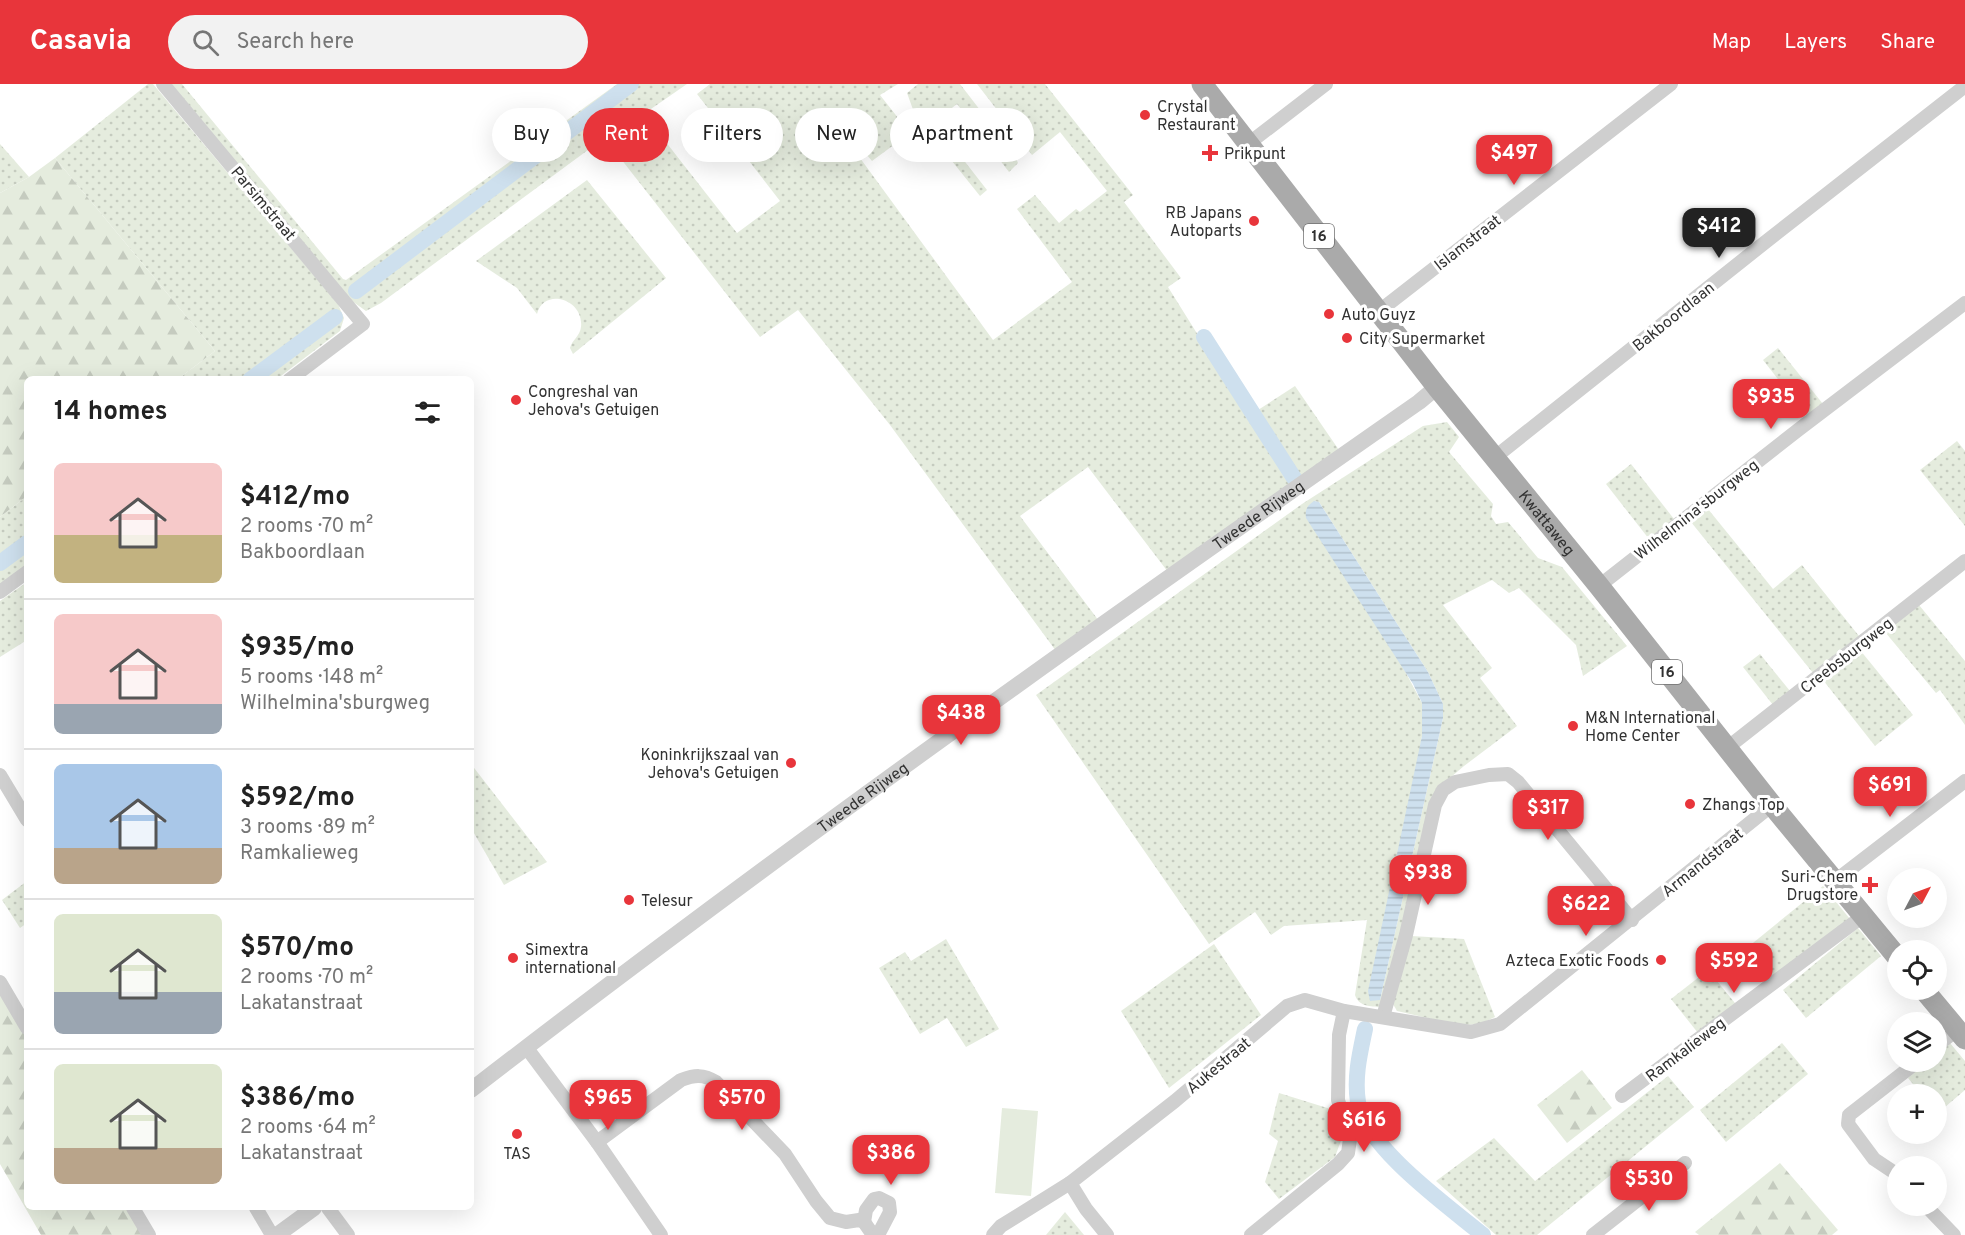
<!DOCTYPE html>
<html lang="en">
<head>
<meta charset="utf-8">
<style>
	:root { --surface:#fff; --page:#f2f2f2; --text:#222; --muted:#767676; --line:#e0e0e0; --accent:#e8353b }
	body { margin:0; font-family:Overpass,sans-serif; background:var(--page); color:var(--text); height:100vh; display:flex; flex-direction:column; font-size:22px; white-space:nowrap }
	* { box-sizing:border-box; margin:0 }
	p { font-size:20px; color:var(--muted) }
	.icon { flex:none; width:33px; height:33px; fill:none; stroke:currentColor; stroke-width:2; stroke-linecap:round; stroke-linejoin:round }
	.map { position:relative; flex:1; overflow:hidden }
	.side { position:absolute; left:24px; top:292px; width:450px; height:834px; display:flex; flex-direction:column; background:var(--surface); border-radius:9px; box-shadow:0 6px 24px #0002 }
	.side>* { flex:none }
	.guide { position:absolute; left:492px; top:24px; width:570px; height:54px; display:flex; gap:12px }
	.needle { width:39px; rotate:49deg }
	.tools { position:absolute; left:1887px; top:784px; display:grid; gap:12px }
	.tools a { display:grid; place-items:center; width:60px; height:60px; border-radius:50%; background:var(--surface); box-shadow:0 6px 24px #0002; font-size:30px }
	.price { position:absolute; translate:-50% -51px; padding:0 14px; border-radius:12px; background:var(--accent); color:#fff; font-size:20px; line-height:39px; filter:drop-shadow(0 2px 3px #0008) }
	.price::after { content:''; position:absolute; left:50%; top:36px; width:18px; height:14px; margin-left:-9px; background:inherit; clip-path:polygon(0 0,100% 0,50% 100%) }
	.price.on { background:#222; color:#fff }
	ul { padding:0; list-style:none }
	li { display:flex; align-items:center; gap:18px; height:150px; padding:0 30px }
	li+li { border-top:2px solid var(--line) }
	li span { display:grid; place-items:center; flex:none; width:168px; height:120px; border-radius:9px; color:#555 }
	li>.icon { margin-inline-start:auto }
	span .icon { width:72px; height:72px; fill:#fffc; stroke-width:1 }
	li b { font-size:26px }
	h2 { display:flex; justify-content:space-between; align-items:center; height:72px; padding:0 30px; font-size:26px }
	.pill { padding:0 21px; border-radius:27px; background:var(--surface); box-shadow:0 6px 24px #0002; font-size:21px; line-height:54px }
	.pill.on { background:var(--accent); color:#fff }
	header { display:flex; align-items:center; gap:36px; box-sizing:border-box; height:84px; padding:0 30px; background:var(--accent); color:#fff }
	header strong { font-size:28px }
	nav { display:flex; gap:33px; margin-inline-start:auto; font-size:21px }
	.search { width:420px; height:54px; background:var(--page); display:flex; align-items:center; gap:15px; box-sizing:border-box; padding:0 21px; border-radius:33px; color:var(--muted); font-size:22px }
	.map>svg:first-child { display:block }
	.grass { fill:url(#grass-dots); fill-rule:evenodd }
	.forest { fill:url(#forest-firs) }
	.pitch { fill:#e5ecde }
	.water { fill:url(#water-rules) }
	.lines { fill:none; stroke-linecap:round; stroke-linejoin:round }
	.canal { stroke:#cee0ee; stroke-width:16 }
	.minor { stroke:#cfcfcf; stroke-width:14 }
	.tertiary { stroke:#cfcfcf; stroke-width:16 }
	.primary { stroke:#aaa; stroke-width:21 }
	.poi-dot { fill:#e8353b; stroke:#fff; stroke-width:2 }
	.labels { text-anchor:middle; stroke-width:6; stroke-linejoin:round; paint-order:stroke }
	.shield { fill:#fff; stroke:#707070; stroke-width:1.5 }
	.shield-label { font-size:15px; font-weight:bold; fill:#323232 }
	.poi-label { font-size:16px; fill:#323232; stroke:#fff; text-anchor:start }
	.street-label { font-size:16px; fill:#323232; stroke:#fff }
</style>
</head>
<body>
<header>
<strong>Casavia</strong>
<div class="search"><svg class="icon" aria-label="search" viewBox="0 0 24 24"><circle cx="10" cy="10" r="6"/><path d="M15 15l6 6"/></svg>Search here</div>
<nav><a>Map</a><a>Layers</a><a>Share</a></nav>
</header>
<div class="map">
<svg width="1965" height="1151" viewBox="0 0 1965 1151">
	<defs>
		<pattern id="grass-dots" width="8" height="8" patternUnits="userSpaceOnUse" patternTransform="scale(1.5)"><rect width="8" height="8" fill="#e5ecde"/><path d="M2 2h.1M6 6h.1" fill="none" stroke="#c5cbbf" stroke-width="1.8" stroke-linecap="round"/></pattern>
		<pattern id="forest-firs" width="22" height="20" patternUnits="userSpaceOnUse" patternTransform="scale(1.5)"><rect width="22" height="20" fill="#e5ecde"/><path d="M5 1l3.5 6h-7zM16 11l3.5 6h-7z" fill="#c5cbbf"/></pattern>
		<pattern id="water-rules" width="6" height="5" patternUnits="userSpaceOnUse" patternTransform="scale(1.5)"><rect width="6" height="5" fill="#cee0ee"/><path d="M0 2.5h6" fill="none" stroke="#b1c1cd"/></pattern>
	</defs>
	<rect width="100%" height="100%" fill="#fff"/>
	<g class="grass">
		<path d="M148 0H153L338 220 344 234 340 247 277 295H178L215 267 55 74Z"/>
		<path d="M169 0H182L343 195 346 196 617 0H687L609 54 592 63 381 219 366 227 349 215Z"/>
		<path d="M710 0H898L880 11 910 49 872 77 866 70 860 74 993 256 1072 198 1017 125 1035 111 1059 139 1076 125 1080 128 1107 107 1060 48 1032 71 977 0H1045L1133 111 1124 118 1181 194 1168 203 1293 403 1168 488 1088 383 1020 432 1099 537 1056 567 890 341 798 226 760 253 614 66 651 39 737 149 780 117 697 10Z"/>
		<path d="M918 0H960L1014 70 1018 79 1009 88 957 20 934 38 987 106 980 112 915 31 907 9Z"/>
		<path d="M0 60 29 93 0 109Z"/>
		<path d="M587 96 666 194 573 270 570 264C572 256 580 252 581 243 584 215 544 203 537 230L517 204 476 177Z"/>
		<path d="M1778 264 1823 320 1807 332 1763 276Z"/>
		<path d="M1295 302 1341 369 1303 395 1258 326Z"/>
		<path d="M1447 338 1459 353 1449 368 1493 420 1491 432 1496 440 1508 438 1538 474 1562 483 1627 562 1583 592 1576 561 1519 504 1509 509 1492 496 1443 521 1492 584 1480 594 1517 642 1464 682 1444 699 1383 920 1379 923C1368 922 1359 922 1355 911L1367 836 1284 842 1271 851 1255 828 1209 860 1036 611 1302 420 1423 342ZM1314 417 1319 418 1428 588 1443 620V634L1380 916 1422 652V619Z"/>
		<path d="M1957 357 1965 367V442L1920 386Z"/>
		<path d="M1631 380 1674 435 1649 455 1606 400Z"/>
		<path d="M27 412V481L0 501V433Z"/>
		<path d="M1708 425 1773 505 1802 481 1859 552 1813 589 1691 438Z"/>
		<path d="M27 498V556L0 573V517Z"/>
		<path d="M1919 521 1965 577V641L1940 606 1936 609 1885 548Z"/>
		<path d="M1860 566 1913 631 1875 662 1823 596Z"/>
		<path d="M1760 570 1790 607 1773 621 1743 583Z"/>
		<path d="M471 680 547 778 504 801 471 744Z"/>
		<path d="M27 797V839L20 844 2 816Z"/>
		<path d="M1823 802 1850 835 1774 896 1748 863Z"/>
		<path d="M1858 844 1881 872 1806 934 1783 906Z"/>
		<path d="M1411 852 1464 855 1495 933 1482 939 1462 942 1397 927 1393 920Z"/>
		<path d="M946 855 999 945 966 963 947 934 920 950 879 884 905 868 911 877Z"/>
		<path d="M1214 860 1261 931 1169 1004 1121 927Z"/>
		<path d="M1708 886 1739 924 1702 954 1671 915Z"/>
		<path d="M1782 959 1808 990 1726 1058 1700 1026Z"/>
		<path d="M1950 959 1965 977V1006L1938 1029 1936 1011H1922L1908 994 1926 978H1936L1937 970Z"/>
		<path d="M1668 992 1694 1023 1537 1151H1496L1436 1097 1494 1054 1535 1097Z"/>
		<path d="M1279 1009 1337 1027 1344 1048 1335 1073 1279 1115 1265 1098 1278 1057 1269 1050Z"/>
		<path d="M1065 1128 1084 1151H1046Z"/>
	</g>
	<g class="forest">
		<path d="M55 74 215 267 178 295 27 296V412L0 433V109L29 93Z"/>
		<path d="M0 904 27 949V1124H131L147 1151H41L0 1080Z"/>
		<path d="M1582 986 1612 1024 1567 1059 1537 1021Z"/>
		<path d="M1780 1079 1838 1146 1832 1151H1699L1695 1148Z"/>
	</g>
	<path class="pitch" d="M1002 1024 1038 1027 1031 1112 995 1109Z"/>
	<path class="water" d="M1314 417 1319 418 1428 588 1443 620V634L1380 916 1370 917 1368 907 1422 652V619L1413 600 1306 434C1305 425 1307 422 1314 417Z"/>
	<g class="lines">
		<g class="canal">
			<path d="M356 207 631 0"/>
			<path d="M1204 253 1294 394"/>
			<path d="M250 296 335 233"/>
			<path d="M0 479 27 459"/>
			<path d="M1365 945C1360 969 1354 993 1358 1018 1365 1063 1448 1122 1483 1151"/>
		</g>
		<g class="minor">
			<path d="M163 0 363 240 289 296"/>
			<path d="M1248 60 1326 0"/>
			<path d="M1378 228 1671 0"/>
			<path d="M1494 374 1768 156 1965 2"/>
			<path d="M1599 502 1798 346 1965 219"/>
			<path d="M0 508 27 488"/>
			<path d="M1727 664 1965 477"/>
			<path d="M0 691 27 736"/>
			<path d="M1835 797 1965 697"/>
			<path d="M0 898 27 944"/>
			<path d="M1383 933 1406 851 1435 721 1443 706 1455 698 1489 691 1508 690 1518 698 1632 836"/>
			<path d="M1936 962 1957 946"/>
			<path d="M526 963 597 1058 661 1151"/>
			<path d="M1622 1012 1863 832"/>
			<path d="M597 1058 681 996C695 991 703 990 716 998L785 1070 816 1117 830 1134 846 1138 859 1136 864 1138 873 1151"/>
			<path d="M1898 1091 1874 1075 1848 1040 1849 1031 1917 978"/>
			<path d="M1070 1099 1086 1125 1107 1151"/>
			<path d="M1926 1122 1954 1151"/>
			<path d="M133 1124 149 1151"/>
			<path d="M256 1124 272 1151"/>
			<path d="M328 1124 348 1151"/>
			<path d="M864 1138 866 1126 874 1115 879 1114 889 1119 890 1128 878 1151"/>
			<path d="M993 1151 1001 1142 1070 1099 1175 1017 1287 922 1305 916 1344 927 1471 948 1500 940 1772 721"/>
			<path d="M1251 1151 1338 1080 1348 1069 1350 1055 1338 1016 1339 951 1344 927"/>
			<path d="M1593 1151 1685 1079"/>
		</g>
		<g class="tertiary">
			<path id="s1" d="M471 1006C780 767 1099 541 1419 318L1437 303"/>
			<path d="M277 1151 314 1124"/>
		</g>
		<g class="primary">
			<path id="s2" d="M1202 0 1437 303 1599 502 1772 721 1898 874"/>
			<path d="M1924 906 1965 955"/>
		</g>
	</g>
	<g class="poi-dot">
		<circle cx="1145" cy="31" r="6"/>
		<path d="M1207 60h6v6h6v6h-6v6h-6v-6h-6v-6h6z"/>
		<circle cx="1254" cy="137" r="6"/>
		<circle cx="1329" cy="230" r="6"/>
		<circle cx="1347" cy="254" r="6"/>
		<circle cx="516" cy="316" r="6"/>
		<circle cx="1573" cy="642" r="6"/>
		<circle cx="791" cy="679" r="6"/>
		<circle cx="1690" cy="720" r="6"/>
		<path d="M1867 792h6v6h6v6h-6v6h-6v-6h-6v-6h6z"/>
		<circle cx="629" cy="816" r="6"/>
		<circle cx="513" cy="874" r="6"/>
		<circle cx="1661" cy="876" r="6"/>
		<circle cx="517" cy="1050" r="6"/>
	</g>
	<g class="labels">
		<g class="shield">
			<rect x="1304" y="140" width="30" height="24" rx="4.5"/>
			<rect x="1652" y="576" width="30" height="24" rx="4.5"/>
		</g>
		<g class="shield-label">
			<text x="1319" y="157">16</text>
			<text x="1667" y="593">16</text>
		</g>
		<g class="poi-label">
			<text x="1157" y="28">Crystal<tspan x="1157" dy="18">Restaurant</tspan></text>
			<text x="1224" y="75">Prikpunt</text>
			<text x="1242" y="134" text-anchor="end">RB Japans<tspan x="1242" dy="18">Autoparts</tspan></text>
			<text x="1341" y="236">Auto Guyz</text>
			<text x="1359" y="260">City Supermarket</text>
			<text x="528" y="313">Congreshal van<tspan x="528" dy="18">Jehova's Getuigen</tspan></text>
			<text x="1585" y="639">M&amp;N International<tspan x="1585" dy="18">Home Center</tspan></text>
			<text x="779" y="676" text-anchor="end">Koninkrijkszaal van<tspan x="779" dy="18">Jehova's Getuigen</tspan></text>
			<text x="1702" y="726">Zhangs Top</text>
			<text x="1858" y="798" text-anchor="end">Suri-Chem<tspan x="1858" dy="18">Drugstore</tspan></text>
			<text x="641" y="822">Telesur</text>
			<text x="525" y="871">Simextra<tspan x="525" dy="18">international</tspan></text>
			<text x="1649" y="882" text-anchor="end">Azteca Exotic Foods</text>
			<text x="517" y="1075" text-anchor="middle">TAS</text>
		</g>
		<g class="street-label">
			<text transform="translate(264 119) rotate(50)" y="6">Parsimstraat</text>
			<text transform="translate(1467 158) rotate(-38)" y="6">Islamstraat</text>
			<text transform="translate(1673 232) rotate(-39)" y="6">Bakboordlaan</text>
			<text transform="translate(1696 425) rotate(-38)" y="6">Wilhelmina'sburgweg</text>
			<text dy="6" stroke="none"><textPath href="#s1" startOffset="975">Tweede Rijweg</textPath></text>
			<text dy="6" stroke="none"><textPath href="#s2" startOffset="558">Kwattaweg</textPath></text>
			<text transform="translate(1846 571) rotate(-38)" y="6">Creebsburgweg</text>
			<text dy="6" stroke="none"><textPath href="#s1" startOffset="489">Tweede Rijweg</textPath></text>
			<text transform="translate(1702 778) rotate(-39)" y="6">Armandstraat</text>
			<text transform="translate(1685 965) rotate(-37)" y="6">Ramkalieweg</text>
			<text transform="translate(1218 981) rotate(-40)" y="6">Aukestraat</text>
		</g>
	</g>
</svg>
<div class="tools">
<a><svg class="needle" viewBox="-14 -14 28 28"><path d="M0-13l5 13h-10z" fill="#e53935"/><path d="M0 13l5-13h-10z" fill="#767676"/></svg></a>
<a><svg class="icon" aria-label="locate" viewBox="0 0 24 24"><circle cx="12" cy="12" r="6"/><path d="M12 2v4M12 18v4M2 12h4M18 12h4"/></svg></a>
<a><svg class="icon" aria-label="layers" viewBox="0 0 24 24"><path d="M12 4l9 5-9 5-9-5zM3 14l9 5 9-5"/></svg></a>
<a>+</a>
<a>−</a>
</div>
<b class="price" style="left:1514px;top:102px">$497</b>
<b class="price on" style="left:1719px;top:175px">$412</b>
<b class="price" style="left:1771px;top:346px">$935</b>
<b class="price" style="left:961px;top:662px">$438</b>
<b class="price" style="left:1890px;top:734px">$691</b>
<b class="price" style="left:1548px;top:757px">$317</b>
<b class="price" style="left:1428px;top:822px">$938</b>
<b class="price" style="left:1586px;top:853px">$622</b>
<b class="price" style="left:1734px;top:910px">$592</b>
<b class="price" style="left:608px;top:1047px">$965</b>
<b class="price" style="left:742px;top:1047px">$570</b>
<b class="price" style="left:1364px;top:1069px">$616</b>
<b class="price" style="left:891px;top:1102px">$386</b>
<b class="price" style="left:1649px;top:1128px">$530</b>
<div class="guide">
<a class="pill">Buy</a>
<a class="pill on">Rent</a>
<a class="pill">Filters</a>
<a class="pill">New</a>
<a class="pill">Apartment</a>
</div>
<section class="side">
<h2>14 homes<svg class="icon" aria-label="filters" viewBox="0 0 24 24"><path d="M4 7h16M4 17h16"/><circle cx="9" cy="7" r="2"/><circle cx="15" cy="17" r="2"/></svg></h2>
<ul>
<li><span style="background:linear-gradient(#f6c9c9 60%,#c2b280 0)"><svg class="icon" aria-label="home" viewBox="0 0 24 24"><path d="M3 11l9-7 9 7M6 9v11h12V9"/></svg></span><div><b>$412/mo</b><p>2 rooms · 70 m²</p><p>Bakboordlaan</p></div></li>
<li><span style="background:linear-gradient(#f6c9c9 75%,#9aa5b1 0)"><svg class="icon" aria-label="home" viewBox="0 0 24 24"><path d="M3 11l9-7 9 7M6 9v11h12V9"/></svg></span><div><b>$935/mo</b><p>5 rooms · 148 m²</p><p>Wilhelmina'sburgweg</p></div></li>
<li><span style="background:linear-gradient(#a9c7e8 70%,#b9a48a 0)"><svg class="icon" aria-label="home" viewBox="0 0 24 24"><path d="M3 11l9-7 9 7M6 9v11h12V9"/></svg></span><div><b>$592/mo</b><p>3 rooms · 89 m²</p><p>Ramkalieweg</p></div></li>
<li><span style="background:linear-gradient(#dfe7d0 65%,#9aa5b1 0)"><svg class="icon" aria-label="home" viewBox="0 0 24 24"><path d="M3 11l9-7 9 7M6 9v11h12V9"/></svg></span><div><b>$570/mo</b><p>2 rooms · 70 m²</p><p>Lakatanstraat</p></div></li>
<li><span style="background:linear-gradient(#dfe7d0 70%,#b9a48a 0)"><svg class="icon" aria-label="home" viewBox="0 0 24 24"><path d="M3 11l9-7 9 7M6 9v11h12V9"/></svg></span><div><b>$386/mo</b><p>2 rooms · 64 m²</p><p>Lakatanstraat</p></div></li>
</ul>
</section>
</div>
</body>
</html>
